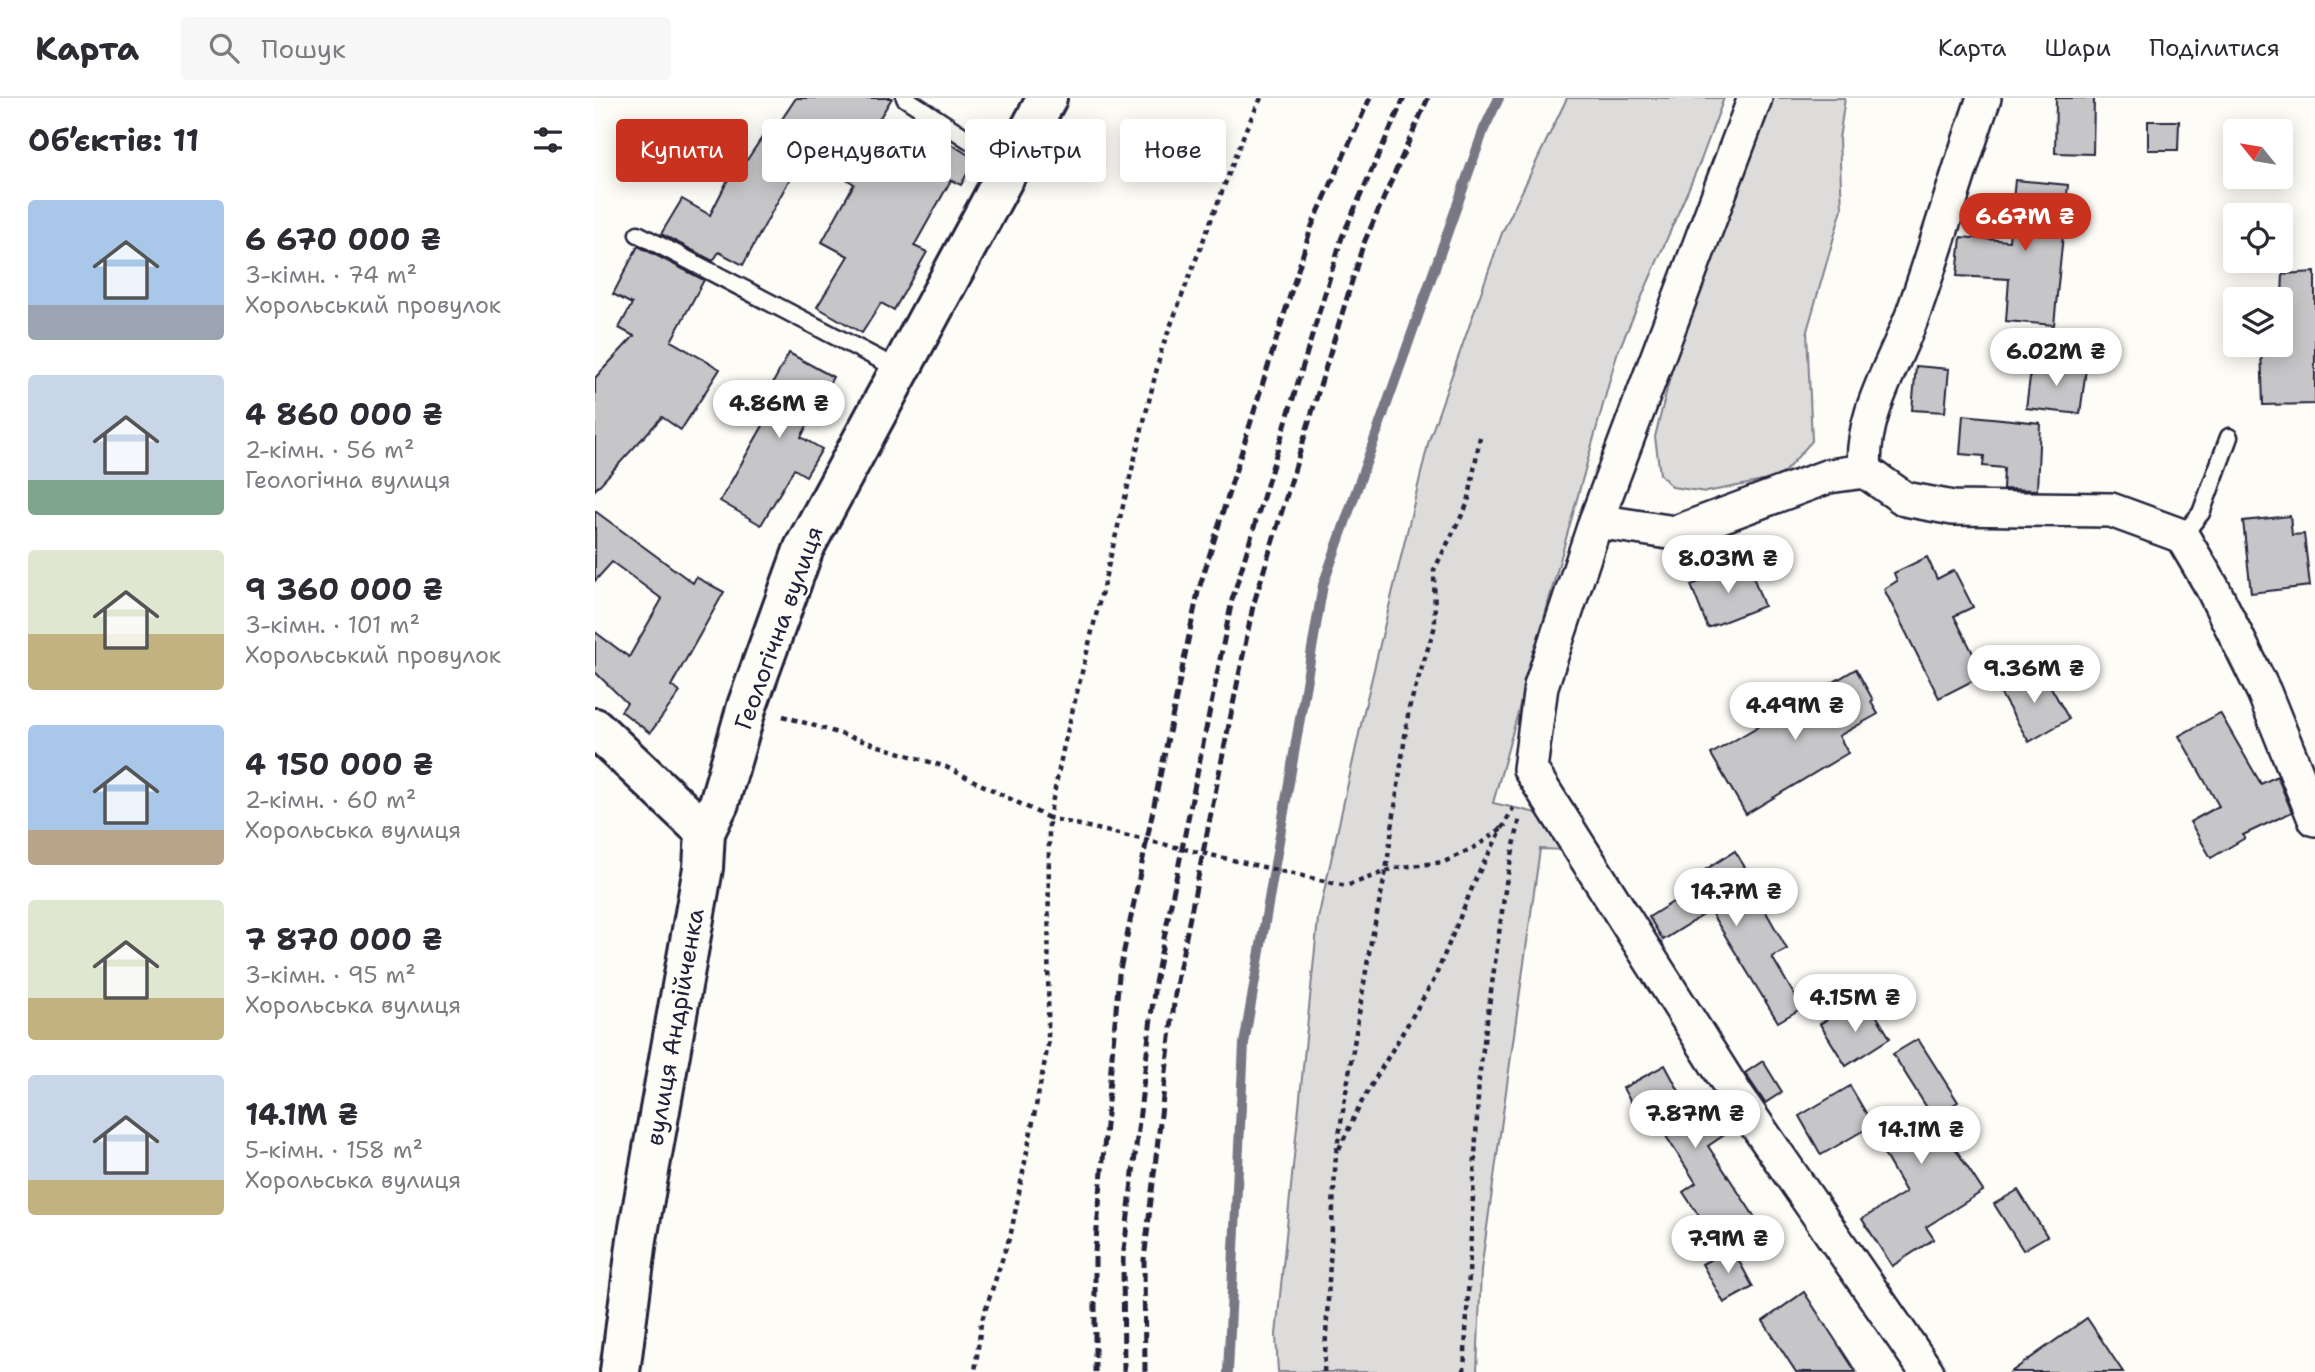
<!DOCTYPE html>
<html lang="uk">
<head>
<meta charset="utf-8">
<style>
	:root { --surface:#fff; --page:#f7f7f7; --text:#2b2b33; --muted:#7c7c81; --line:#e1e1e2; --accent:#c8321e }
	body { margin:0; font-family:"Shantell Sans",sans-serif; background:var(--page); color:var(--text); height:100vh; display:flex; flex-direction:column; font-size:26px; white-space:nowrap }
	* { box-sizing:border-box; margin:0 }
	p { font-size:23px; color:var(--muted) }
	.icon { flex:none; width:38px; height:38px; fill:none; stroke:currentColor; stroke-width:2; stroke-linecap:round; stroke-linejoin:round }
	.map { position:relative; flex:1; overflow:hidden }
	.details { display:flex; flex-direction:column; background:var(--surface); width:595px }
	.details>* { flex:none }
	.guide { position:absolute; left:21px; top:21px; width:665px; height:63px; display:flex; gap:14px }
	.needle { width:46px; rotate:300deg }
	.controls { position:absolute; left:1628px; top:21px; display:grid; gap:14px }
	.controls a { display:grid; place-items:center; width:70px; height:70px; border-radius:7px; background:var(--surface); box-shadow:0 4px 18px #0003; font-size:35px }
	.price { position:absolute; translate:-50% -60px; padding:0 16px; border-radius:24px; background:#fff; color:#222; font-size:23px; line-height:46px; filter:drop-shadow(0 2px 4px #0008) }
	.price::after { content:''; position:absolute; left:50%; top:42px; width:21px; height:16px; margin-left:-10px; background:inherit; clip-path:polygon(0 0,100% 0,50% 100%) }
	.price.active { background:var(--accent); color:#fff }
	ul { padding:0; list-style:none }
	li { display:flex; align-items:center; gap:21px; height:175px; padding:0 28px }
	li span { display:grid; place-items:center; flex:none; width:196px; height:140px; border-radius:7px; color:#555 }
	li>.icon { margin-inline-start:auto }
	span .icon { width:84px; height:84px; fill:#fffc; stroke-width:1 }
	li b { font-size:30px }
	h2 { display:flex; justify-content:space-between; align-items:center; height:84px; padding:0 28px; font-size:30px }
	.pill { padding:0 24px; border-radius:7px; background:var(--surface); box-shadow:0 4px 18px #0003; font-size:24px; line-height:63px }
	.pill.active { background:var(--accent); color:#fff }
	header { display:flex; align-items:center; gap:42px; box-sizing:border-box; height:98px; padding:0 35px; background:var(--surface); border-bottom:2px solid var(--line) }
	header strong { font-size:33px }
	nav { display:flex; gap:38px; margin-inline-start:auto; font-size:24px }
	.search { width:490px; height:63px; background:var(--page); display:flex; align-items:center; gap:18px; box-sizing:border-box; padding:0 24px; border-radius:7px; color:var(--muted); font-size:26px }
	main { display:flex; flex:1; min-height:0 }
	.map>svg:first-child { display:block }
	.green { fill:#dddcdb; stroke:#807f8b; stroke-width:2 }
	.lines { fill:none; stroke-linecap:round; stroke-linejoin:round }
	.stream { stroke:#787885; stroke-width:10 }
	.building { fill:#c6c6c8; stroke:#22223b; stroke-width:2 }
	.lane-casing { stroke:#22223b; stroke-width:21 }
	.street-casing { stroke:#22223b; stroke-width:38 }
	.secondary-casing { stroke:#22223b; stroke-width:44 }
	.path { stroke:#22223b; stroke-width:4.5; stroke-dasharray:5 5; stroke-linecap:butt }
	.lane { stroke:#fdfcf7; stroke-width:16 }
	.street { stroke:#fdfcf7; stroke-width:33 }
	.secondary { stroke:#fdfcf7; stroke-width:38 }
	.rail { stroke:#22223b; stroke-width:5; stroke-dasharray:10 5; stroke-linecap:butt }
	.labels { text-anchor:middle; stroke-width:5; stroke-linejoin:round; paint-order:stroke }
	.street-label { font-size:24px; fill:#22223b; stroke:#fdfcf7 }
</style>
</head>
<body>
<header>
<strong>Карта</strong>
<div class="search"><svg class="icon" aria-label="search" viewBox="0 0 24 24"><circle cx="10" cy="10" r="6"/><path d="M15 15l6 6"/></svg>Пошук</div>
<nav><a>Карта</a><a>Шари</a><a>Поділитися</a></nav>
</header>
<main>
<section class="details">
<h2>Об’єктів: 11<svg class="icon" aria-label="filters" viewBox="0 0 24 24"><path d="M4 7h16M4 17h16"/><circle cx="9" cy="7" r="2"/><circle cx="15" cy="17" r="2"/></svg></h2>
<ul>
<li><span style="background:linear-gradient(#a9c7e8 75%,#9aa5b1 0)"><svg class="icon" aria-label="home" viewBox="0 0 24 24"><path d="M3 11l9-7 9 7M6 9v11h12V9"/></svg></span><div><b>6 670 000 ₴</b><p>3-кімн. · 74 m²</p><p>Хорольський провулок</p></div></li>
<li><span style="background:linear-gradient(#c9d6e8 75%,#7fa58c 0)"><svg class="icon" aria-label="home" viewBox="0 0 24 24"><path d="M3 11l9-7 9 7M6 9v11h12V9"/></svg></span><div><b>4 860 000 ₴</b><p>2-кімн. · 56 m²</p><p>Геологічна вулиця</p></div></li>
<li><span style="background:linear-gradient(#dfe7d0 60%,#c2b280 0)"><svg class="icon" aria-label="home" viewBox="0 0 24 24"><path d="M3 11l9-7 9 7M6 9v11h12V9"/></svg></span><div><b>9 360 000 ₴</b><p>3-кімн. · 101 m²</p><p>Хорольський провулок</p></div></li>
<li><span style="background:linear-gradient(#a9c7e8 75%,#b9a48a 0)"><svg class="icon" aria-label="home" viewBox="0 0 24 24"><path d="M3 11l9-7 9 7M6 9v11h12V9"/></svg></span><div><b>4 150 000 ₴</b><p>2-кімн. · 60 m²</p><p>Хорольська вулиця</p></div></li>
<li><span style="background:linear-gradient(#dfe7d0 70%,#c2b280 0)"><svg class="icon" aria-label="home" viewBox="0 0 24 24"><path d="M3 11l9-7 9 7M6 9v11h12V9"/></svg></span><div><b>7 870 000 ₴</b><p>3-кімн. · 95 m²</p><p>Хорольська вулиця</p></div></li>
<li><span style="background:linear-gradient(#c9d6e8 75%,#c2b280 0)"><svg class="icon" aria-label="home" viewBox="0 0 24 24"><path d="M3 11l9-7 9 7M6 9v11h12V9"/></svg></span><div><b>14.1M ₴</b><p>5-кімн. · 158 m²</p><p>Хорольська вулиця</p></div></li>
</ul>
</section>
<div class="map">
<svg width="1720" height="1274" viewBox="0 0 1720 1274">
	<rect width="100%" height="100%" fill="#fdfcf7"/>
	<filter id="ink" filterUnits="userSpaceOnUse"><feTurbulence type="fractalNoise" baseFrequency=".0143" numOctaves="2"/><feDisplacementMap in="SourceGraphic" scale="14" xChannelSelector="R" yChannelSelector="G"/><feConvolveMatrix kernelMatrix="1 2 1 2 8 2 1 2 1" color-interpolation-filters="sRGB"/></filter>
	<g filter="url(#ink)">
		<g class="green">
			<path d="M972 0H1129L1106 62 1022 256 898 705 955 718 973 752 945 751 886 1172 882 1274H683L681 1237 723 821 769 613 834 342 907 135Z"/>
			<path d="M1177 0H1250L1244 41 1247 111 1212 233 1217 343 1184 380 1111 394 1077 389 1065 376 1060 339 1088 227 1158 39Z"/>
		</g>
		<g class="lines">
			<path class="stream" d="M633 1274 649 946 728 487 889 31 904 0"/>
		</g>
		<g class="building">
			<path d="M201 0H297L281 26 342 60 351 43 380 61 366 87 356 82 319 148 332 154 299 212 286 205 267 235 222 209 253 158 227 144 259 86 210 53 148 167 124 154 118 163 66 136 87 101 115 117 145 58 152 62 172 32 177 36Z"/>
			<path d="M1461 0H1499L1498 56 1460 55Z"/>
			<path d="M1553 23H1584L1583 52H1553Z"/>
			<path d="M1420 82 1473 87 1459 227 1411 223 1414 181 1362 178 1366 139 1414 143Z"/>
			<path d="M43 148 109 182 76 243 125 271 86 332 67 319 0 392V280L39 238 24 230 37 206 18 196Z"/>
			<path d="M1720 174V306L1668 307 1666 248 1641 247H1685L1688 176Z"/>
			<path d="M194 255 238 279 206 339 227 351 211 378 199 371 166 427 125 403 174 317 164 311Z"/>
			<path d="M1437 264 1491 271 1485 316 1431 310Z"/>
			<path d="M1321 268 1354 271 1350 314 1317 312Z"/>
			<path d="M1368 317 1445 325 1442 392 1408 391 1409 370 1388 368 1389 358 1365 356Z"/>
			<path d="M0 413 98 485 101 479 129 494 76 588 85 594 55 635 26 613 32 605 0 574V534L34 559 67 501 17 464 0 483Z"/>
			<path d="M1695 418 1697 437 1709 436 1715 488 1656 495 1648 423Z"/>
			<path d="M1332 459 1342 481 1359 472 1378 509 1359 518 1389 577 1344 600 1289 491 1302 483 1299 475Z"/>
			<path d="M1153 465 1169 508 1113 530 1096 487Z"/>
			<path d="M1445 570 1474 621 1434 644 1404 593Z"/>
			<path d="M1261 571 1278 602 1276 604 1283 616 1244 638 1253 655 1151 716 1116 656Z"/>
			<path d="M1625 615 1666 686 1682 678 1697 714 1648 737 1650 740 1616 760 1595 724 1624 708 1584 638Z"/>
			<path d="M1140 753 1154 776 1151 779 1192 851 1177 859 1207 910 1183 924 1115 813 1068 842 1054 819 1105 787 1099 779Z"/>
			<path d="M1276 909 1295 940 1251 968 1225 926 1249 911 1256 922Z"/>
			<path d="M1323 941 1363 1004 1339 1018 1388 1093 1331 1129 1339 1141 1297 1168 1267 1121 1311 1094 1282 1044 1334 1013 1298 956Z"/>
			<path d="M1168 963 1187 994 1170 1005 1150 975Z"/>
			<path d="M1070 967 1093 1010 1117 995 1137 1025 1138 1031 1113 1048 1163 1124 1125 1149 1088 1094 1101 1085 1062 1024 1050 1030 1028 990Z"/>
			<path d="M1255 988 1278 1027 1226 1057 1204 1018Z"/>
			<path d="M1423 1092 1452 1138 1428 1152 1399 1106Z"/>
			<path d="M1137 1150 1158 1189 1129 1205 1107 1166Z"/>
			<path d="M1209 1194 1261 1274H1201L1168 1223Z"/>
			<path d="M1492 1220 1528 1274H1416Z"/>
		</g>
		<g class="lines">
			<defs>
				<g id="lane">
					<path d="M310 0 414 68"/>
					<path d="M43 136 305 272"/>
					<path d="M1587 438 1606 415 1634 339"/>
				</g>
				<g id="street">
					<path d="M1160 0 1001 423 946 588 935 671 1143 1000 1332 1274"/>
					<path d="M1270 373C1264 318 1301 264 1319 213 1344 142 1364 70 1389 0"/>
					<path d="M1001 423 1080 435 1234 378 1270 373 1310 401 1358 410 1516 412 1587 438 1617 489 1669 594 1720 721"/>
				</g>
				<g id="secondary">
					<path d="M0 630 110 734"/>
					<path d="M25 1274 42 1141 108 770 110 734 124 705 152 608 209 450 452 0"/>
				</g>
			</defs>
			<use href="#lane" class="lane-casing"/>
			<use href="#street" class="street-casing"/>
			<use href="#secondary" class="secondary-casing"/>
			<g class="path">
				<path d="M666 0 651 31 567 250 469 647 454 720 751 788 800 770 849 764 882 748 911 727"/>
				<path d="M188 618 351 669 454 720 453 947 416 1135 386 1225 380 1274"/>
				<path d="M744 1051 767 1003 839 882 882 778 918 710"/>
				<path d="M729 1274 741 1055 775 849 791 773 814 610 840 528 839 472 873 405 885 339"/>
				<path d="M869 1274 884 980 911 785 925 720"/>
			</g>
			<use href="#lane" class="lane"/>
			<use href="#street" class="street"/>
			<use href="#secondary" class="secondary"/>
			<g class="rail">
				<path d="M500 1274V1154L524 877 603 494 716 130 775 0"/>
				<path d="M529 1274 528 1161 560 885 637 502 747 139 809 0"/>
				<path d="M550 1274 549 1162 581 888 658 508 768 147 833 0"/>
			</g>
		</g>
	</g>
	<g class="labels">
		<g class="street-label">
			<text transform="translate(184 530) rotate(-70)" y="8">Геологічна вулиця</text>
			<text transform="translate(80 929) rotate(-80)" y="8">вулиця Андрійченка</text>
		</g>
	</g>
</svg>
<div class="controls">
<a><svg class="needle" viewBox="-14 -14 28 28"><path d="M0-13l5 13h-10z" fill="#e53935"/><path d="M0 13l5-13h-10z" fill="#7c7c81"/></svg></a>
<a><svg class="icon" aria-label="locate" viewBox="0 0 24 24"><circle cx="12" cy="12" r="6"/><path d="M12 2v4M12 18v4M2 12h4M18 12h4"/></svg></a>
<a><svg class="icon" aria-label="layers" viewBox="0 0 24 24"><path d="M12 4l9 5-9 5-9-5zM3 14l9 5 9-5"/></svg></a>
</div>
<b class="price active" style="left:1430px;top:155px">6.67M ₴</b>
<b class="price" style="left:1461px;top:290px">6.02M ₴</b>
<b class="price" style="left:184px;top:342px">4.86M ₴</b>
<b class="price" style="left:1133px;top:497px">8.03M ₴</b>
<b class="price" style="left:1439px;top:607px">9.36M ₴</b>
<b class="price" style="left:1200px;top:644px">4.49M ₴</b>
<b class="price" style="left:1141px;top:830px">14.7M ₴</b>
<b class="price" style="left:1260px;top:936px">4.15M ₴</b>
<b class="price" style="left:1100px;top:1052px">7.87M ₴</b>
<b class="price" style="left:1326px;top:1068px">14.1M ₴</b>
<b class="price" style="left:1133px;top:1177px">7.9M ₴</b>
<div class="guide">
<a class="pill active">Купити</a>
<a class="pill">Орендувати</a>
<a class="pill">Фільтри</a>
<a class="pill">Нове</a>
</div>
</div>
</main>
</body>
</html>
